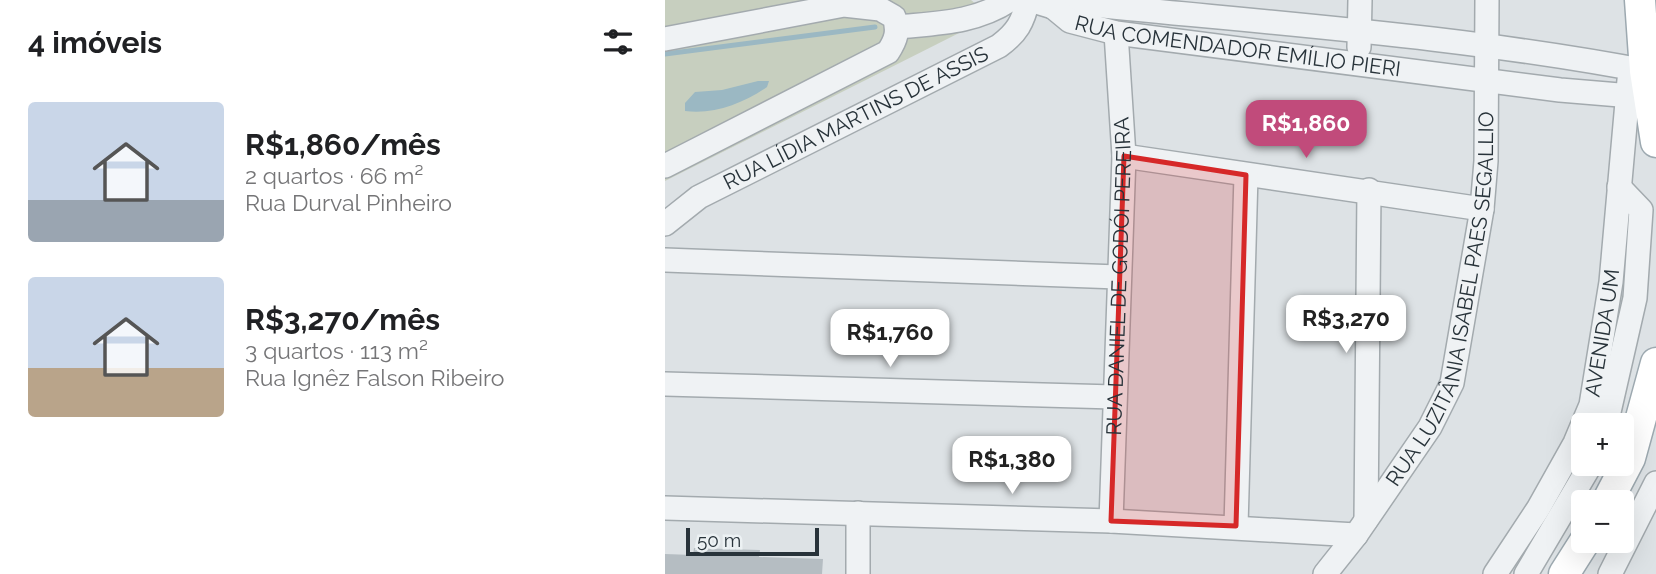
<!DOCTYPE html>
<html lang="pt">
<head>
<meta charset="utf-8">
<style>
	:root { --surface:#fff; --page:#f6f6f6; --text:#202124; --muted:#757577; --accent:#c14b7b }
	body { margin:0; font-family:Raleway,sans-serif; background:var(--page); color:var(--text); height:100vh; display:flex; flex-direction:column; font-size:26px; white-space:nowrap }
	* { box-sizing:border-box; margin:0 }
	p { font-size:23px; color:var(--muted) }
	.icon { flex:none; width:38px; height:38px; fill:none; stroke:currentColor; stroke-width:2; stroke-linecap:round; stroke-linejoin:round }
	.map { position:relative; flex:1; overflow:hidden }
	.panel { display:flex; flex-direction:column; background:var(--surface); width:665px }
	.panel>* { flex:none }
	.fabs { position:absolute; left:906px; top:413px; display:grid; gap:14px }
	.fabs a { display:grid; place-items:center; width:63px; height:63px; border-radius:7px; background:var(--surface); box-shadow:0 7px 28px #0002; font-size:35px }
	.scale { position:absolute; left:21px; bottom:18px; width:133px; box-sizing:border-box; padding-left:7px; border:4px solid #28333a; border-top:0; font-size:19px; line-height:24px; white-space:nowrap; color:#28333a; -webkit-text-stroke:5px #ecf1f3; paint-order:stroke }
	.price { position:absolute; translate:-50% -60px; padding:0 16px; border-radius:14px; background:#fff; color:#222; font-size:23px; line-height:46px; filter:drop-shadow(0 2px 4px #0008) }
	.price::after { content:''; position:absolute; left:50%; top:42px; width:21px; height:16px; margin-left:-10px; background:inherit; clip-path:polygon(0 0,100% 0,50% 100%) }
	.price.active { background:var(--accent); color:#fff }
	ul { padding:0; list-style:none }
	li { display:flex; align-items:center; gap:21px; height:175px; padding:0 28px }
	li span { display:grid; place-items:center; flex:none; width:196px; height:140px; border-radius:7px; color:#555 }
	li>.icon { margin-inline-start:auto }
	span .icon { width:84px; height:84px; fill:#fffc; stroke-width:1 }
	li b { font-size:30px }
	h2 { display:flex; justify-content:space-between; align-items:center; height:84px; padding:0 28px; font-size:30px }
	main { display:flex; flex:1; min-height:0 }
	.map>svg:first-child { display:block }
	.green { fill:#c7cfbf }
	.water { fill:#9bb8c3 }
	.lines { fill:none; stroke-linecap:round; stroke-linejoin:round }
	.stream { stroke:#9bb8c3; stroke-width:5 }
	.building { fill:#b5bdc2 }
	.minor-casing { stroke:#a3aaae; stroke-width:26 }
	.major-casing { stroke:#9da9b0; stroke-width:33 }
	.minor { stroke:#eff2f4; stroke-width:23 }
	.major { stroke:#fff; stroke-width:30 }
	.marked { fill:#d62828; fill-opacity:0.2; stroke:#d62828; stroke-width:5; stroke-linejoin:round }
	.labels { text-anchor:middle; stroke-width:5; stroke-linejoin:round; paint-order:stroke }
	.street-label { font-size:21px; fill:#28333a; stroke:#ecf1f3 }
</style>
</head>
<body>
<main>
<section class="panel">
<h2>4 imóveis<svg class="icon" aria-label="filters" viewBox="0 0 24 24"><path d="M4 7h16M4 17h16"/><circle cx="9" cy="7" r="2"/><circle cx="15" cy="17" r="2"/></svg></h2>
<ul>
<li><span style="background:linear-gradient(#c9d6e8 70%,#9aa5b1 0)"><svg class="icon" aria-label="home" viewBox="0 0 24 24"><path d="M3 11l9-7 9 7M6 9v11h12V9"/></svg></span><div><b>R$1,860/mês</b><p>2 quartos · 66 m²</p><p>Rua Durval Pinheiro</p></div></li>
<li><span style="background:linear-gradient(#c9d6e8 65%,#b9a48a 0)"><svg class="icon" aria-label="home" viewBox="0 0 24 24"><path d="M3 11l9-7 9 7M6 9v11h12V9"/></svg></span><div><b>R$3,270/mês</b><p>3 quartos · 113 m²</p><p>Rua Ignêz Falson Ribeiro</p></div></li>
</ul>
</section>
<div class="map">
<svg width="991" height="574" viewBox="0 0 991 574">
	<rect width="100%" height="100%" fill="#dde2e5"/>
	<path class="green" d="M0 0H306L317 9 302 29 0 181Z"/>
	<path class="water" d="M93 81H104L102 87C79 103 49 115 20 111V103L30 92 57 90Z"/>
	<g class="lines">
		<path class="stream" d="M0 54 210 27"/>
	</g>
	<path class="building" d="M29 548 95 550 94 557 158 559 157 574H0V554L28 555Z"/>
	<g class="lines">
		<defs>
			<g id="minor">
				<path d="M365 0 388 7 428 5C616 24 806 37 991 73"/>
				<path id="s1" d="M388 7 405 21 451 33 895 90 991 98"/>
				<path d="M233 27C273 23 310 23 345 0"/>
				<path d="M0 39 179 5 215 9 229 17C234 31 231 40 223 52L0 166"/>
				<path d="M694 47 695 0"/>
				<path d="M459 156 817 209"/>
				<path id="s2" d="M0 224 34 197 334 46C352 33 358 22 363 0"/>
				<path d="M0 260 453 277"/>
				<path d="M0 384 449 397"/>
				<path d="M941 425 970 298 976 210 954 187"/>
				<path d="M0 508 446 521 691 535"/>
				<path d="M193 513V574"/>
				<path d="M701 520 704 190"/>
				<path id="s3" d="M446 521 459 156 451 33"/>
				<path d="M571 526 581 175"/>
				<path id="s4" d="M660 574 691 535 765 427 787 383 817 209 821 161 822 0"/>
				<path id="s5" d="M830 574 873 509 910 443 926 405 946 282 964 80"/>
				<path d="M861 574 926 464"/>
				<path d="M945 574 991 483"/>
			</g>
			<g id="major">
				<path d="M975 0 980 71 991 142"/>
				<path d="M942 502 965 458 991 363"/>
				<path d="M899 574 920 541"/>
			</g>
		</defs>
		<use href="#minor" class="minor-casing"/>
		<use href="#major" class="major-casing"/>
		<use href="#minor" class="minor"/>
		<use href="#major" class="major"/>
	</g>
	<path class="marked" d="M459 156 581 175 571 526 446 521Z"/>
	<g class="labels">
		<g class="street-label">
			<text dy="7" stroke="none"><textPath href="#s1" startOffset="192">RUA COMENDADOR EMÍLIO PIERI</textPath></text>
			<text dy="7" stroke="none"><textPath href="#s2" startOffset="219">RUA LÍDIA MARTINS DE ASSIS</textPath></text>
			<text dy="7" stroke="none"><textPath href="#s3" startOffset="245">RUA DANIEL DE GODÓI PEREIRA</textPath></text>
			<text dy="7" stroke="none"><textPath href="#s4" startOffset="308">RUA LUZITÂNIA ISABEL PAES SEGALLIO</textPath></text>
			<text dy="7" stroke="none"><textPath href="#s5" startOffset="268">AVENIDA UM</textPath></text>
		</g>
	</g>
</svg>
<div class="fabs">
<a>+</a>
<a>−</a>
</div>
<div class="scale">50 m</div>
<b class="price active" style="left:641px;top:160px">R$1,860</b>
<b class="price" style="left:681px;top:355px">R$3,270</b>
<b class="price" style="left:225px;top:369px">R$1,760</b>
<b class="price" style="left:347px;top:496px">R$1,380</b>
</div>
</main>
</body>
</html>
